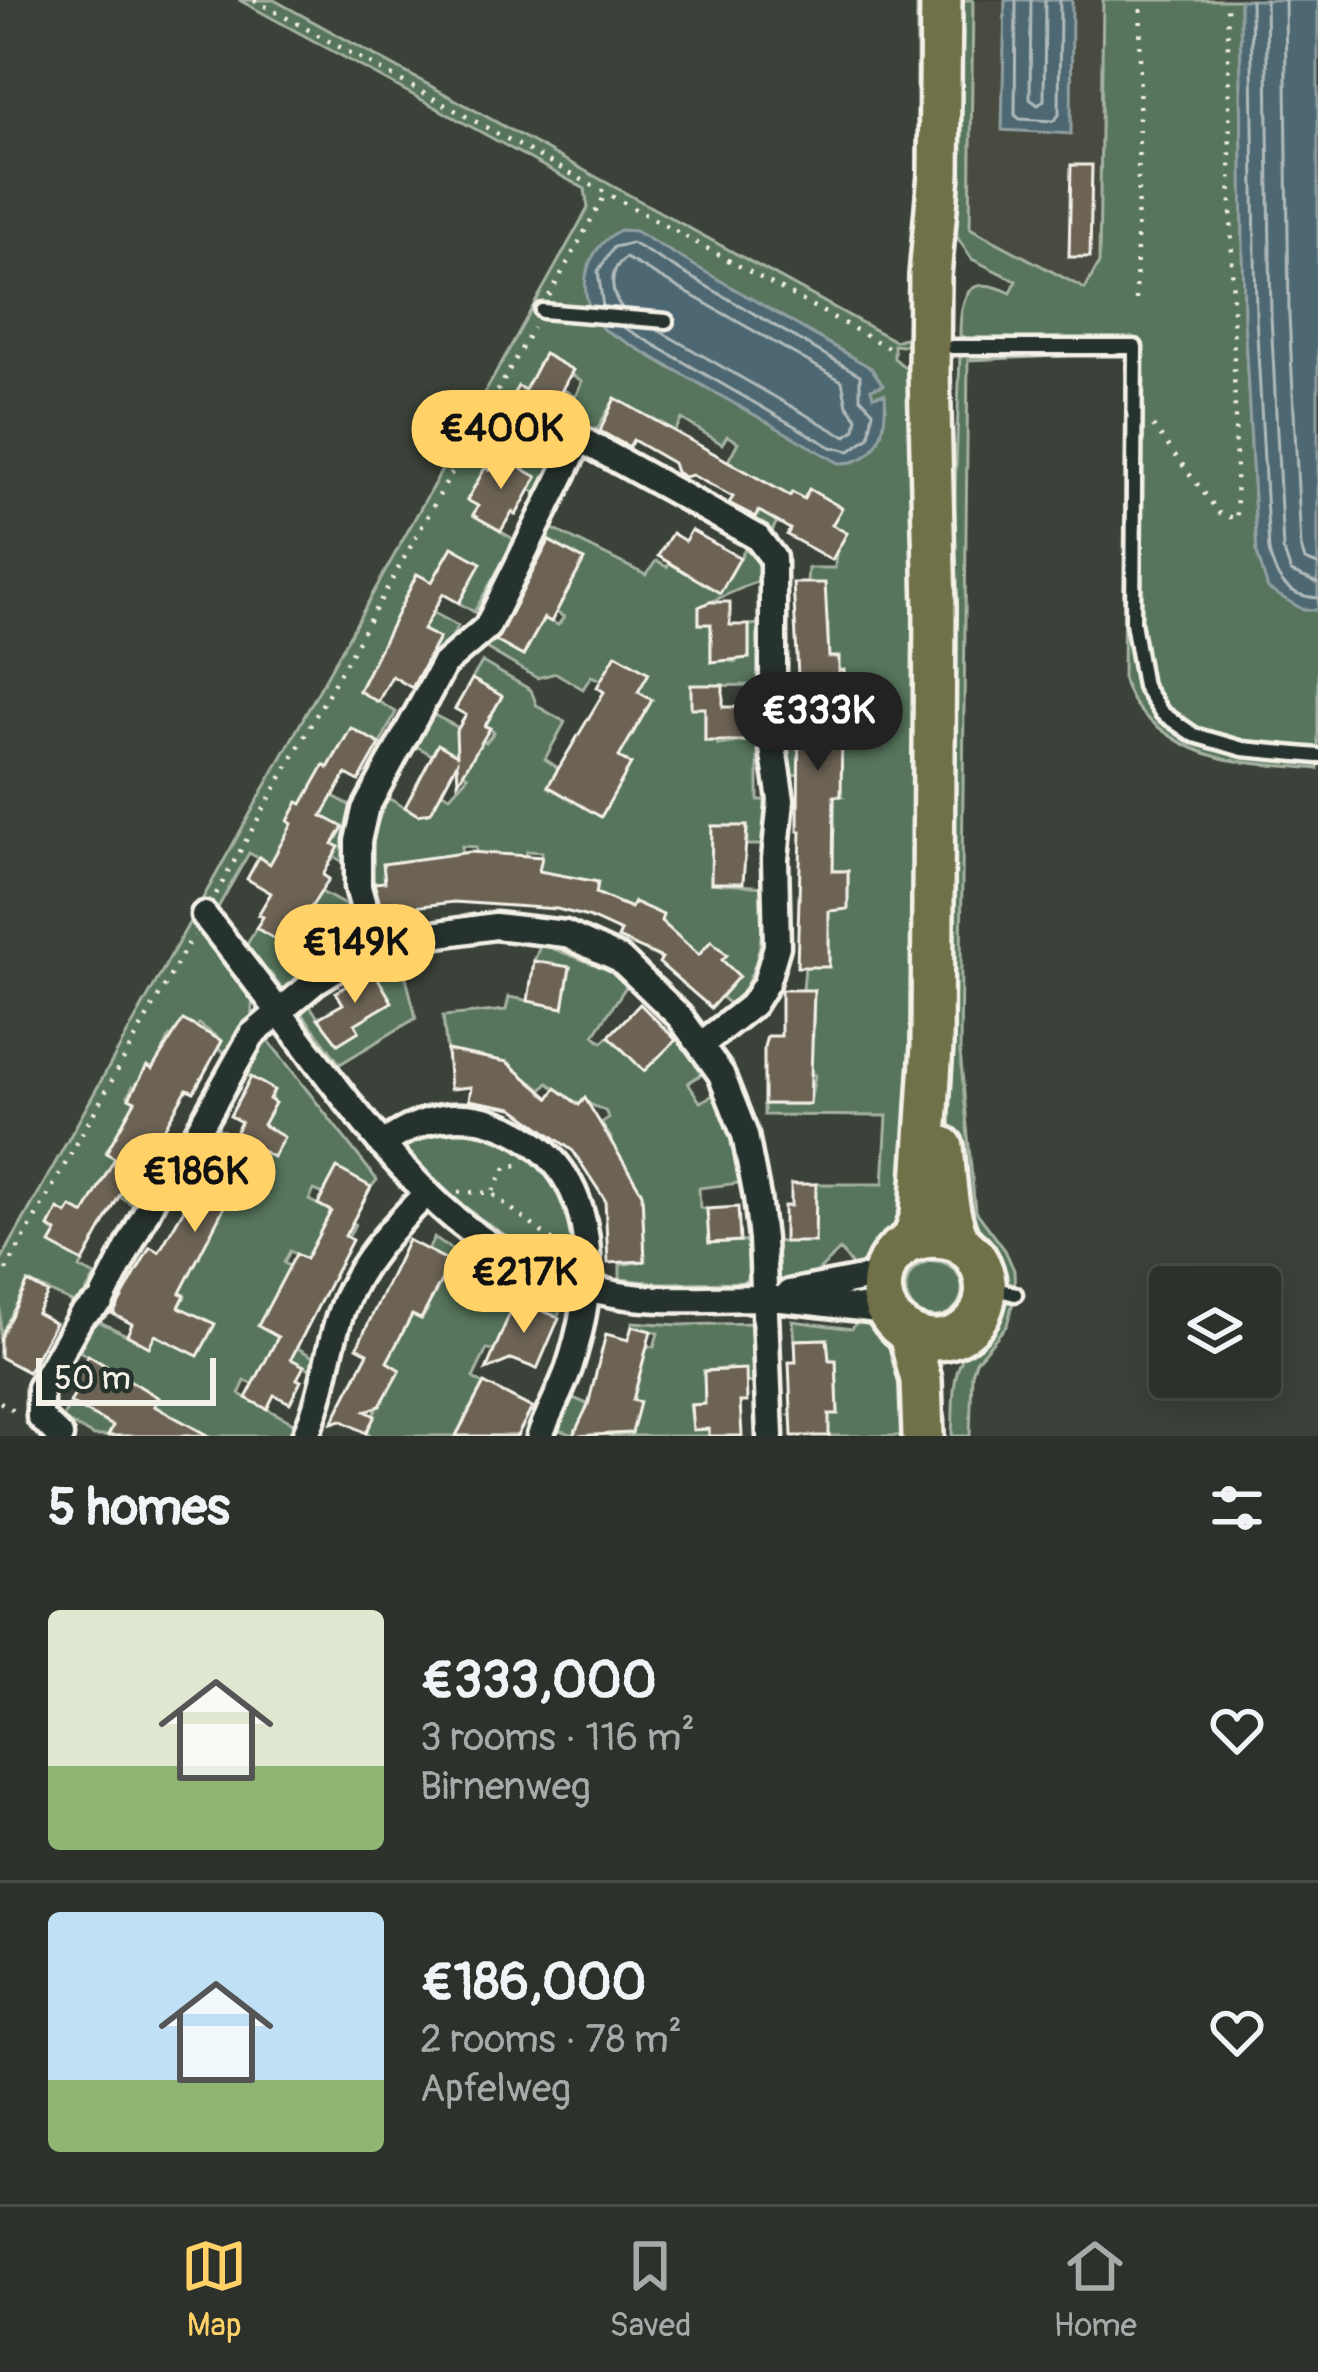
<!DOCTYPE html>
<html lang="en">
<head>
<meta charset="utf-8">
<style>
	:root { --surface:#2c322b; --page:#383e37; --text:#f1f3f6; --muted:#a6aaa9; --line:#484d47; --accent:#ffd166 }
	body { margin:0; font-family:Pangolin,sans-serif; background:var(--page); color:var(--text); height:100vh; display:flex; flex-direction:column; font-size:45px; white-space:nowrap }
	* { box-sizing:border-box; margin:0 }
	p { font-size:39px; color:var(--muted) }
	.icon { flex:none; width:66px; height:66px; fill:none; stroke:currentColor; stroke-width:2; stroke-linecap:round; stroke-linejoin:round }
	.map { position:relative; height:1436px; overflow:hidden }
	.panel { display:flex; flex-direction:column; background:var(--surface); flex:1 }
	.panel>* { flex:none }
	.controls { position:absolute; left:1149px; top:1266px; display:grid; gap:24px }
	.controls a { display:grid; place-items:center; width:132px; height:132px; border-radius:12px; background:var(--surface); box-shadow:0 6px 30px #0003,0 0 0 3px var(--line); font-size:60px }
	.scale { position:absolute; left:36px; bottom:30px; width:180px; box-sizing:border-box; padding-left:12px; border:6px solid #f4f1e8; border-top:0; font-size:33px; line-height:42px; white-space:nowrap; color:#f4f1e8; -webkit-text-stroke:9px #26332d; paint-order:stroke }
	.price { position:absolute; translate:-50% -102px; padding:0 27px; border-radius:42px; background:var(--accent); color:#111; font-size:39px; line-height:78px; filter:drop-shadow(0 3px 6px #0008) }
	.price::after { content:''; position:absolute; left:50%; top:72px; width:36px; height:27px; margin-left:-18px; background:inherit; clip-path:polygon(0 0,100% 0,50% 100%) }
	.price.current { background:#222; color:#fff }
	ul { padding:0; list-style:none }
	li { display:flex; align-items:center; gap:36px; height:300px; padding:0 48px }
	li+li { border-top:3px solid var(--line) }
	li span { display:grid; place-items:center; flex:none; width:336px; height:240px; border-radius:12px; color:#555 }
	li>.icon { margin-inline-start:auto }
	span .icon { width:144px; height:144px; fill:#fffc; stroke-width:1 }
	li b { font-size:51px }
	h2 { display:flex; justify-content:space-between; align-items:center; height:144px; padding:0 48px; font-size:51px }
	.tabs { display:flex; justify-content:space-around; align-items:center; height:168px; border-top:3px solid var(--line); background:var(--surface); font-size:33px; color:var(--muted) }
	.tabs a { display:grid; justify-items:center; gap:6px }
	.tabs .current { color:var(--accent) }
	.map>svg:first-child { display:block }
	.built { fill:#4a4c41 }
	.green { fill:#57745b; stroke:#a6b2a2; stroke-width:3; fill-rule:evenodd }
	.water { fill:#4d6872; stroke:#909fa1; stroke-width:3 }
	.lines { fill:none; stroke-linecap:round; stroke-linejoin:round }
	.shore { stroke:#b1bab9; stroke-width:3 }
	.building { fill:#6c6455; stroke:#f4f1e8; stroke-width:3 }
	.service-casing { stroke:#f4f1e8; stroke-width:21 }
	.minor-casing { stroke:#f4f1e8; stroke-width:33 }
	.primary-casing { stroke:#f4f1e8; stroke-width:48 }
	.path { stroke:#f4f1e8; stroke-width:4.5; stroke-dasharray:3 9; stroke-linecap:butt }
	.service { stroke:#26332d; stroke-width:12 }
	.minor { stroke:#26332d; stroke-width:24 }
	.primary { stroke:#70704a; stroke-width:39 }
</style>
</head>
<body>
<div class="map">
<svg width="1318" height="1436" viewBox="0 0 1318 1436">
	<rect width="100%" height="100%" fill="#3b4239"/>
	<filter id="ink" filterUnits="userSpaceOnUse"><feTurbulence type="fractalNoise" baseFrequency=".00833" numOctaves="2"/><feDisplacementMap in="SourceGraphic" scale="24" xChannelSelector="R" yChannelSelector="G"/><feConvolveMatrix kernelMatrix="1 2 1 2 8 2 1 2 1" color-interpolation-filters="sRGB"/></filter>
	<g filter="url(#ink)">
		<path class="built" d="M973 0H1103L1099 264 1085 290 969 228Z"/>
		<g class="green">
			<path d="M239 0H274L895 341 913 335 917 240V0H928L921 337 902 346 894 345V358L918 379 912 1219 868 1264 855 1269 840 1250 814 1275 782 1281 773 1275 772 1242 815 1241 816 1184H883L887 1116 764 1115V1104H810L815 1075 810 1074 788 1036H813L814 991 803 990 805 967 829 966V924L816 911 841 910 842 892H848V871H833V857L803 831H834V796H841L809 774 788 775V747L799 748V763L816 706 839 682 844 681V671H839L828 657V625L824 624 807 583 808 568H835L836 552 846 533 832 525 841 508 809 490 804 499 792 493 769 537 750 527 772 488 728 461 738 442 727 436 722 444 682 419 675 431 653 418 648 426 629 410 630 406 615 398 592 438 576 429 555 401 563 389 575 397 582 381 571 374 572 370 545 354 525 390 518 387 508 404 502 401 498 409 562 452 539 495 530 489 537 477 499 455 490 470 485 469 468 500 478 506 473 515 515 540 474 612 459 603 480 563 452 547 432 582 417 574 405 597 458 626 421 692 412 687 439 639 398 617 359 690 396 712 380 744 351 728 330 764 346 774 314 785 358 810 349 865 333 856 338 847 333 844 342 827 299 803 288 821 292 824 296 878 354 910 359 934C343 955 304 969 282 989L270 973H256L242 954 256 928 287 945 305 920 286 873 249 853 207 927 253 994 251 1019 227 1054 218 1049 222 1041 199 1024 196 1027 183 1020 174 1037 170 1036 155 1070 147 1066 141 1076 148 1094 133 1086 128 1096 135 1101 106 1153 149 1177 134 1205 100 1186 94 1220 71 1207 67 1214 58 1210 49 1227 83 1262 80 1268 95 1276 79 1305 28 1282 0 1338V1262L588 208 585 189ZM604 329 871 368 882 386 871 388 872 396 884 394 886 408 672 369Z"/>
			<path d="M954 0H973L970 228 1085 289 1099 263 1103 0H1240L1244 316 1257 553 1302 609 1318 610V769C1261 763 1210 767 1162 730 1142 716 1129 702 1123 677L1126 353 968 360 960 1052 975 1210 1005 1250 1014 1270 1015 1294 1007 1325 976 1361 972 1374 970 1436H952C955 1386 948 1367 984 1328L957 1210 945 1048 949 659 960 356 967 355 968 339 960 335C960 295 968 272 1011 293L1016 281 972 259 957 237Z"/>
			<path d="M547 526 646 575 656 561 667 567 670 563 721 592 745 549 760 564V580L699 607V624H711V658L736 662 737 659 749 658V625L760 624 758 685 691 686 705 708V741H717L718 745 745 741V707H758V800H765V845H747V826H712L711 883 765 887C763 931 762 970 732 1006L721 997 739 976 722 960 726 955 712 942 699 955 678 937 662 959 647 951 663 915 634 902 631 908 592 918 598 882 539 872 542 852 527 851 526 856 476 853V847L462 846V865L444 856 384 864 385 882 372 883C368 856 375 822 388 798L418 815 430 813 442 792 450 796 468 776 463 773 469 763 438 744 432 755 416 746 434 715 486 742 494 732 485 726 502 696 472 679 482 662 531 690 537 706 565 722 545 759 558 768 548 787 601 816 631 764 607 750 631 737 652 700 638 692 648 673 601 680 591 676 583 689 556 673 537 678 484 647 494 622 503 627 496 641 523 656 544 618 558 625 564 617 539 602 566 594 584 560 542 536Z"/>
			<path d="M541 944 607 969 629 982 594 1035 602 1042 609 1036 644 1071 683 1032 709 1069 688 1083 700 1102 721 1091 747 1182 699 1188 700 1208 707 1209 709 1243 750 1241 752 1275 744 1282 659 1283 620 1279V1265L645 1261 641 1190 611 1199V1138L601 1123 609 1118 605 1111 583 1101 579 1105 548 1083 542 1090 534 1084 524 1099 507 1080 510 1063 478 1056 476 1061 448 1063 443 1016 506 1010 509 997 563 1007 570 968 534 961Z"/>
			<path d="M399 948 416 1018 340 1064 298 1008 305 998 318 1018 355 1024 373 970 369 959Z"/>
			<path d="M265 1036 377 1180 371 1187 337 1169 324 1194 314 1190 309 1200 355 1224 348 1238 306 1259 290 1251 284 1263 293 1268 258 1326 317 1359 314 1371 278 1352 254 1384 245 1381 239 1394 295 1424 290 1436H181L187 1424 167 1413 151 1411 159 1398 142 1388 116 1436H94L62 1419 70 1403 99 1418 119 1373 79 1351 96 1320 149 1346 155 1335 164 1338 185 1296 178 1292 199 1257 194 1254 203 1237 208 1239 215 1226 196 1216 216 1190 229 1145 223 1156 218 1153 207 1171 191 1163 212 1125 273 1156 283 1138 263 1125 274 1090 242 1073Z"/>
			<path d="M478 1127 543 1161 573 1206 578 1267C509 1247 452 1203 406 1148L421 1130Z"/>
			<path d="M434 1238 500 1281 562 1307 557 1317 516 1300 494 1351 487 1349 473 1378 483 1384 457 1433 461 1436H372L364 1432 398 1370 387 1362 396 1307 422 1319 428 1309 422 1305 428 1250Z"/>
			<circle cx="934" cy="1289" r="28"/>
			<path d="M859 1317 873 1322 901 1346 916 1436H829L791 1416 838 1413 836 1361 829 1360 827 1339 795 1340 793 1321 852 1329Z"/>
			<path d="M632 1322 679 1325 754 1323 757 1382 746 1383 731 1368 704 1371 705 1404 690 1405 693 1429H709V1436H611L580 1422 574 1435 559 1430 571 1397 634 1424 640 1402 633 1400 647 1346 654 1347 658 1333 632 1326Z"/>
		</g>
		<g class="water">
			<path d="M1005 0H1072L1071 134 1002 130Z"/>
			<path d="M1240 0H1318V610L1302 609 1268 589 1257 553 1244 316Z"/>
			<path d="M620 230 635 231 871 368 883 385 871 389 873 396 885 394C887 427 880 464 839 463L603 329C573 296 583 250 620 230Z"/>
		</g>
		<g class="lines">
			<g class="shore">
				<path d="M1016 0 1015 115 1020 119 1053 121 1059 115 1060 0"/>
				<path d="M1031 0 1030 99 1038 105 1044 100 1045 0"/>
				<path d="M1251 0 1256 316 1269 551C1275 579 1287 596 1318 598"/>
				<path d="M1266 0 1271 316 1283 549 1291 572 1318 583"/>
				<path d="M1285 0 1289 315 1301 547 1305 560 1318 565"/>
				<path d="M603 307 598 271 614 247 632 243 860 375V397L873 411 869 437 850 451 831 447 623 327"/>
				<path d="M622 308C610 293 608 269 626 258L842 381 847 405 857 418 855 429 847 436 838 433 656 329"/>
			</g>
		</g>
		<g class="building">
			<path d="M1071 165H1092L1090 257H1069Z"/>
			<path d="M544 354 573 370 553 406 537 397 527 416 508 404 518 386 525 390Z"/>
			<path d="M615 398 790 496 792 492 804 499 809 489 842 508 832 525 847 533 832 560 787 535 790 529 759 511 756 517 729 503 733 497 692 475 684 477 676 472 673 463 633 440 629 447 600 431Z"/>
			<path d="M498 455 537 477 516 515 512 512 501 531 473 515 478 506 467 500 485 468 490 470Z"/>
			<path d="M691 530 740 558 720 593 658 556 672 533 685 541Z"/>
			<path d="M549 541 584 560 551 622 544 618 523 656 496 641Z"/>
			<path d="M452 547 481 563 459 603 443 594 423 630 439 638 412 688 392 676 378 702 359 691 417 574 432 582Z"/>
			<path d="M793 583H825L829 657H839V671L844 670 843 706H848V728H842L841 796H834L833 871H848V909L829 911V967H797L801 831H798L799 694Z"/>
			<path d="M710 602H730V625H749V658L711 662V624H699V607Z"/>
			<path d="M616 654 649 673 638 692 652 700 619 757 631 764 601 817 548 786 604 692 597 687Z"/>
			<path d="M472 679 502 696 485 726 490 728 458 782 457 763 431 812 418 815 405 807 438 744 457 755 456 732 466 715 455 709Z"/>
			<path d="M691 685H723V707H745V741H705V708H691Z"/>
			<path d="M351 728 380 744 359 781 346 774 322 816 343 827 333 844 339 847 323 875 329 879 287 946 256 928 263 917 258 915 271 893 247 879 259 857 270 864 292 824 288 821 298 802 302 804 324 765 328 768Z"/>
			<path d="M712 826H747L743 883H711Z"/>
			<path d="M470 852 542 857 539 871 598 882 596 893 631 908 634 902 663 915 661 921 699 955 711 941 727 955 722 960 739 976 711 1008 659 963 662 958 618 938 621 932 588 917 557 909 454 902 389 910V907L381 908 374 883 385 882 383 864Z"/>
			<path d="M534 961 570 967 563 1008 528 1001Z"/>
			<path d="M373 970 392 1002 355 1024 359 1031 338 1044 318 1018 343 1004 336 992Z"/>
			<path d="M781 990H814L810 1104H764V1047L767 1036H781Z"/>
			<path d="M640 1004 676 1040 644 1071 609 1036Z"/>
			<path d="M183 1020 222 1041 194 1092 187 1089 139 1172 134 1169 83 1262 50 1244 57 1232 49 1227 58 1209 67 1214 71 1207 84 1214 115 1158 106 1153 135 1101 129 1098 147 1066 152 1069Z"/>
			<path d="M447 1050 507 1062 549 1098 556 1088 579 1105 585 1098 642 1193 645 1261 608 1263 605 1200 573 1151 513 1108 469 1100 471 1087 450 1089Z"/>
			<path d="M251 1077 274 1090 269 1099 275 1103 263 1125 284 1137 273 1157 255 1147 180 1293 185 1295 179 1307 215 1324 198 1356 155 1335 149 1347 127 1335 132 1324 113 1314 150 1247 159 1252 217 1152 223 1156 241 1122 230 1116Z"/>
			<path d="M337 1168 371 1187 345 1236 352 1240 291 1359 304 1366 297 1379 301 1381 290 1403 274 1395 267 1409 246 1398 278 1337 258 1326 296 1254 306 1259 331 1211 318 1204Z"/>
			<path d="M791 1184H816L815 1242H784V1206H791Z"/>
			<path d="M738 1207 740 1241 709 1243 707 1209Z"/>
			<path d="M408 1240 451 1262 421 1319 412 1315 387 1362 400 1370 380 1406 365 1411 375 1416 366 1433 341 1420 332 1423 368 1353 357 1347Z"/>
			<path d="M28 1282 48 1293 37 1313 55 1323 28 1372 0 1357V1338Z"/>
			<path d="M516 1299 559 1318 537 1369 512 1359 486 1370Z"/>
			<path d="M632 1326 651 1331 633 1400 640 1402 632 1433 573 1436 588 1405 606 1334 628 1340Z"/>
			<path d="M827 1339 829 1360H836L838 1414H829V1436H792L789 1362H796L795 1340Z"/>
			<path d="M88 1355 159 1398 154 1406 209 1436H108L113 1426 70 1403 77 1390 71 1387Z"/>
			<path d="M746 1369 747 1402H740L742 1436H709V1429L693 1430 691 1405 705 1404 704 1371Z"/>
			<path d="M484 1383 532 1408 517 1436H456Z"/>
		</g>
		<g class="lines">
			<defs>
				<g id="service">
					<path d="M542 311 666 321"/>
					<path d="M952 347H1135L1133 622 1144 686 1162 713 1194 735 1243 749 1318 756"/>
					<path d="M993 1288 1015 1294"/>
				</g>
				<g id="minor">
					<path d="M204 915C250 972 293 1031 337 1088 415 1188 484 1270 614 1294 662 1303 711 1298 759 1298 801 1299 844 1307 886 1311"/>
					<path d="M375 949 358 887V841L365 810 444 664 487 627 580 439 757 537 773 558V748L781 800 775 859 777 946 766 983 753 1004 702 1044"/>
					<path d="M382 1145C416 1120 453 1109 494 1123 603 1160 599 1277 569 1368 561 1391 548 1413 540 1436"/>
					<path d="M789 1293 882 1275"/>
					<path d="M60 1436 40 1417V1388L81 1316 101 1301 165 1175 197 1133 252 1035 316 981 353 958 412 938 495 926 565 934 620 959 680 1017 721 1074 745 1135 757 1197 762 1239 770 1436"/>
					<path d="M305 1436C326 1390 326 1352 342 1309 358 1264 392 1228 425 1195"/>
				</g>
				<g id="primary">
					<path d="M943 1147C946 1176 946 1211 958 1238 962 1246 971 1251 976 1258 990 1280 989 1308 970 1326 935 1359 875 1329 882 1281 887 1242 926 1230 959 1242"/>
					<path d="M913 1239 921 1215 932 1046 935 608 929 372 930 276 939 174 941 0"/>
					<path d="M909 1335 921 1380 923 1436"/>
				</g>
			</defs>
			<use href="#service" class="service-casing"/>
			<use href="#minor" class="minor-casing"/>
			<use href="#primary" class="primary-casing"/>
			<g class="path">
				<path d="M254 0 896 352"/>
				<path d="M549 296 606 193"/>
				<path d="M1136 300 1141 0"/>
				<path d="M491 399 552 439"/>
				<path d="M1153 426 1220 514 1237 519 1227 0"/>
				<path d="M216 894 533 328"/>
				<path d="M493 1191 507 1166 521 1165"/>
				<path d="M458 1192 491 1193 557 1244 561 1253"/>
				<path d="M0 1281 193 935"/>
				<path d="M0 1402 17 1412"/>
			</g>
			<use href="#service" class="service"/>
			<use href="#minor" class="minor"/>
			<use href="#primary" class="primary"/>
		</g>
	</g>
</svg>
<div class="controls">
<a><svg class="icon" aria-label="layers" viewBox="0 0 24 24"><path d="M12 4l9 5-9 5-9-5zM3 14l9 5 9-5"/></svg></a>
</div>
<div class="scale">50 m</div>
<b class="price" style="left:501px;top:492px">€400K</b>
<b class="price current" style="left:818px;top:774px">€333K</b>
<b class="price" style="left:355px;top:1006px">€149K</b>
<b class="price" style="left:195px;top:1235px">€186K</b>
<b class="price" style="left:524px;top:1336px">€217K</b>
</div>
<section class="panel">
<h2>5 homes<svg class="icon" aria-label="filters" viewBox="0 0 24 24"><path d="M4 7h16M4 17h16"/><circle cx="9" cy="7" r="2"/><circle cx="15" cy="17" r="2"/></svg></h2>
<ul>
<li><span style="background:linear-gradient(#dfe7d0 65%,#8fb573 0)"><svg class="icon" aria-label="home" viewBox="0 0 24 24"><path d="M3 11l9-7 9 7M6 9v11h12V9"/></svg></span><div><b>€333,000</b><p>3 rooms · 116 m²</p><p>Birnenweg</p></div><svg class="icon" aria-label="heart" viewBox="0 0 24 24"><path d="M12 20l-8-8c-3-5 5-10 8-4 3-6 11-1 8 4z"/></svg></li>
<li><span style="background:linear-gradient(#bfe0f5 70%,#8fb573 0)"><svg class="icon" aria-label="home" viewBox="0 0 24 24"><path d="M3 11l9-7 9 7M6 9v11h12V9"/></svg></span><div><b>€186,000</b><p>2 rooms · 78 m²</p><p>Apfelweg</p></div><svg class="icon" aria-label="heart" viewBox="0 0 24 24"><path d="M12 20l-8-8c-3-5 5-10 8-4 3-6 11-1 8 4z"/></svg></li>
</ul>
</section>
<nav class="tabs">
<a class="current"><svg class="icon" aria-label="map" viewBox="0 0 24 24"><path d="M3 6l6-2 6 2 6-2v14l-6 2-6-2-6 2zM9 4v14M15 6v14"/></svg>Map</a>
<a><svg class="icon" aria-label="saved" viewBox="0 0 24 24"><path d="M7 4h10v16l-5-4-5 4z"/></svg>Saved</a>
<a><svg class="icon" aria-label="home" viewBox="0 0 24 24"><path d="M3 11l9-7 9 7M6 9v11h12V9"/></svg>Home</a>
</nav>
</body>
</html>
